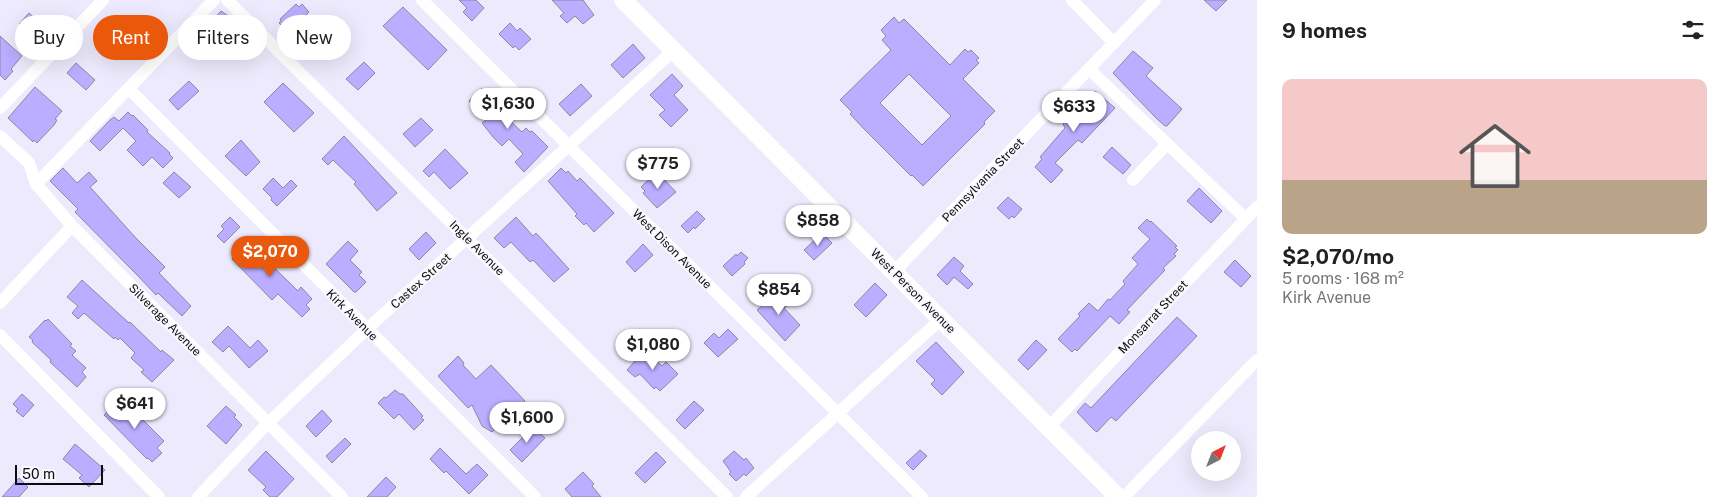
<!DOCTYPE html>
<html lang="en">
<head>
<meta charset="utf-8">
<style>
	:root { --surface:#fff; --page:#f6f6f6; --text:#222; --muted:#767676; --accent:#ea580c }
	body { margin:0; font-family:"Public Sans",sans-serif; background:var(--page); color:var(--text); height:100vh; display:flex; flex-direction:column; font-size:19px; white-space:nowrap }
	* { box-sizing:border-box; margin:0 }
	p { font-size:16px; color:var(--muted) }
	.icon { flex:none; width:28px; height:28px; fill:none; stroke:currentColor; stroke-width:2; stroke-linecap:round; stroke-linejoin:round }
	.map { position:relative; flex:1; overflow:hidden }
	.panel { display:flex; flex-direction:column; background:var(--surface); width:475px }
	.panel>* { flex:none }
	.guide { position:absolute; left:15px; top:15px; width:475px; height:45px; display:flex; gap:10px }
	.needle { width:32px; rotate:42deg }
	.buttons { position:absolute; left:1191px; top:431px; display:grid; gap:10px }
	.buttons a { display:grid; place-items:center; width:50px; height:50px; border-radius:50%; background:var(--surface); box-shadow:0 5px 20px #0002; font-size:25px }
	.scale { position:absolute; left:15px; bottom:12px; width:88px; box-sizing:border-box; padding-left:5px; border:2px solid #0c0b12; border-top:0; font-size:14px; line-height:18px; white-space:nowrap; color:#0c0b12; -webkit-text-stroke:4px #f9f9fd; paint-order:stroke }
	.price { position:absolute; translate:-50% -42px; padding:0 11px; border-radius:18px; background:#fff; color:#222; font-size:16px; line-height:32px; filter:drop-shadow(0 1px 2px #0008) }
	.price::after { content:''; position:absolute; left:50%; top:30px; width:15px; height:11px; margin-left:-8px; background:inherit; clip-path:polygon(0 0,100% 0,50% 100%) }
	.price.current { background:var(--accent); color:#fff }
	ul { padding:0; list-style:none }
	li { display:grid; align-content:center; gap:10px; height:265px; padding:0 25px }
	li span { display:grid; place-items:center; height:155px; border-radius:10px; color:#555 }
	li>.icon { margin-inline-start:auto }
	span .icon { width:90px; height:90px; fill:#fffc; stroke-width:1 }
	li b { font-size:21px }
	h2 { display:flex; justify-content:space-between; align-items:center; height:60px; padding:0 25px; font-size:21px }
	.tag { padding:0 18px; border-radius:22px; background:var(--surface); box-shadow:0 5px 20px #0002; font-size:18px; line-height:45px }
	.tag.current { background:var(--accent); color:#fff }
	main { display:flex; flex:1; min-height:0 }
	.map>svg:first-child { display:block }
	.building { fill:#bbadff; stroke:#8c899d; fill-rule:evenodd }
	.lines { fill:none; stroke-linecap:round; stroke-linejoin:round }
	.street { stroke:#fff; stroke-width:12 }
	.secondary { stroke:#fff; stroke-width:18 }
	.labels { text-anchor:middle; stroke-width:4; stroke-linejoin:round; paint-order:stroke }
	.street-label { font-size:12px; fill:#0c0b12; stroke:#f9f9fd }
</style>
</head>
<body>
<main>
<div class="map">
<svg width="1257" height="497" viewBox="0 0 1257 497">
	<rect width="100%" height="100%" fill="#eceafc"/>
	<g class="building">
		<path d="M459 0H476L484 8 472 21 463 12 467 8Z"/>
		<path d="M552 0H583L594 15 583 24 575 16 567 23 560 16 564 13Z"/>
		<path d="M1204 0H1227L1216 11Z"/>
		<path d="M296 4 299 7 302 4 309 12 290 30 288 28 286 30 279 23 281 21 280 19Z"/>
		<path d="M403 7 447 50 428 70 383 26Z"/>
		<path d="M221 11 233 19 230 22 233 25 211 48 214 51 207 59 187 40 200 27 203 30Z"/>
		<path d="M29 13 45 27 34 38 19 24Z"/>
		<path d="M894 17 899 23 904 19 950 65 965 49 968 52 971 50 979 58 976 60 979 63 963 79 995 111 984 122 985 124 923 186 912 175 911 176 864 129 850 114 852 112 840 100 891 50 882 40 886 36 881 30ZM909 74 951 116 922 145 880 103Z"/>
		<path d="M510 23 517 31 520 28 531 39 519 50 515 46 513 48 499 34Z"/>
		<path d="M113 25 126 38 124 40 129 45 122 54 114 47 110 51 99 41Z"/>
		<path d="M0 36 22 56 11 69 13 71 5 80 0 75Z"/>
		<path d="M633 44 645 58 623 78 611 65Z"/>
		<path d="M1133 51 1153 68 1146 76 1182 109 1167 126H1165L1156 118 1113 73Z"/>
		<path d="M364 62 375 73 358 90 346 79Z"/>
		<path d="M76 63 95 80 86 90 67 73Z"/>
		<path d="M672 74 683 86 674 95 688 110 671 127 659 115 665 110 650 95Z"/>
		<path d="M189 81 199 91 178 110 169 100Z"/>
		<path d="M283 83 314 113 294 132 264 102Z"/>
		<path d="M581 84 592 96 570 116 559 104Z"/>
		<path d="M35 87 62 111 55 119 57 120 54 125 37 143 34 140 33 142 8 118Z"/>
		<path d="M482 88 509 112 505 116 522 132 526 128 530 132 532 131 548 147 524 172 515 162 523 154 509 139 502 146 493 137 482 123 487 119 469 101Z"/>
		<path d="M1095 91 1115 108 1082 143 1078 140 1055 163 1063 170 1051 183 1035 167 1042 159 1040 157 1065 128 1063 124Z"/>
		<path d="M128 112 132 116 133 115 148 130 147 132 170 153 169 154 173 158 163 168 152 157 143 166 127 150 136 141 123 128 100 151 90 141 110 120 114 117 119 121Z"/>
		<path d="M421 118 433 130 415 147 403 134Z"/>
		<path d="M344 136 397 193 377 211 354 184 356 182 333 160 328 165 322 159Z"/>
		<path d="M241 140 260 162 246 176 225 156Z"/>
		<path d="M1112 147 1131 165 1123 174 1103 157Z"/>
		<path d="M445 149 468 173 450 189 434 172 429 177 423 171Z"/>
		<path d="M63 168 77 183 89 172 97 181 90 187 135 237 165 267 159 273 191 306 182 316 158 293 156 295 138 276 75 212 78 209 50 181Z"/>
		<path d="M561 168 566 173 568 171 577 181 580 178 614 213 594 232 586 223 584 225 575 216 577 214 548 181Z"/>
		<path d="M174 172 191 187 179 198 163 183Z"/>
		<path d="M657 172 676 192 657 208 643 193 645 191 641 187Z"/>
		<path d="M273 178 283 188 291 180 297 186 277 206 271 200 272 198 263 189Z"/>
		<path d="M1199 188 1222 211 1211 223 1187 201Z"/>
		<path d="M1008 197 1022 209 1014 218 1012 216 1009 219 997 208Z"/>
		<path d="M697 211 705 219 695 229 694 227 688 233 681 226Z"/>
		<path d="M230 217 240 227 224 243 217 236 224 229 221 226Z"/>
		<path d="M516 217 533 236 536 233 569 269 554 282 533 260 530 262 511 242 504 248 494 238Z"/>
		<path d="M1147 219 1150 222 1151 221 1177 246 1175 247 1178 250 1174 254 1176 256 1163 268 1165 270 1127 310 1130 312 1119 324 1110 316 1077 351 1075 349 1072 352 1058 339 1080 316 1078 314 1089 303 1098 311 1108 299 1110 300 1125 284 1123 281 1138 264 1132 258 1150 239 1138 228Z"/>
		<path d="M426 232 436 243 419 260 409 249Z"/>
		<path d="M822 233 832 243 814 260 804 250Z"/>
		<path d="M254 237 264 248 259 253 298 291 301 287 312 299 306 305 310 309 302 317 278 294 272 300 232 259Z"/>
		<path d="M348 241 358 251 350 260 362 272 359 275 366 282 356 292H354L326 264Z"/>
		<path d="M643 244 653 255 635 272 626 262Z"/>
		<path d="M741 252 748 258 744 262 745 264 732 276 723 266 736 254 737 256Z"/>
		<path d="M954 257 964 266 960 271 973 284 968 289 954 277 947 285 937 275Z"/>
		<path d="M1235 260 1251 276 1241 287 1224 272Z"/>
		<path d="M82 280 129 323 130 322 161 352 162 350 174 360 152 382 141 372 144 370 131 358 135 353 120 338 118 340 115 337 114 339 84 313 78 319 72 313 78 306 67 297Z"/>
		<path d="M875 283 887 295 866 317 854 305Z"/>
		<path d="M778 292 789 304 784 308 800 325 785 341 757 310Z"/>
		<path d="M1177 317 1197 336 1116 421 1111 417 1097 432 1094 430 1077 412 1085 403 1091 408Z"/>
		<path d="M48 319 72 344 70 346 76 351 72 355 86 368 82 372 86 377 77 387 50 362 51 360 32 342 33 340 29 337 45 320 46 321Z"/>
		<path d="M228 326 250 348 258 340 268 351 249 368 229 346 223 352 212 342Z"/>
		<path d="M728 329 738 339 718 357 704 343 714 333 719 338Z"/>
		<path d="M1036 340 1047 350 1028 370 1018 360Z"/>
		<path d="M936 342 964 372 942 395 931 384 935 380 916 361Z"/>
		<path d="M645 350 662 366 666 362 678 374 660 391 656 387 654 389 640 374 635 377 627 370Z"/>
		<path d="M458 356 464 363 463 365 476 379 491 365 525 401 492 432 482 426 472 405 468 408 438 376Z"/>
		<path d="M395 390 400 394H403L423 416 421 418 424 420 414 430 399 414 394 419 378 403 384 397 386 398Z"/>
		<path d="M22 394 34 405 23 417 16 411 18 409 13 404Z"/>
		<path d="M121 398 164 441 157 448 162 453 152 462 148 458 147 459 104 415Z"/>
		<path d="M694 401 704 410 685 429 676 420Z"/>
		<path d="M226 406 236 415 234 417 242 425 226 444 207 426Z"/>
		<path d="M322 410 332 421 316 437 306 426Z"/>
		<path d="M533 427 545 438 522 462 510 450Z"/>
		<path d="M345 438 351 444 332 463 326 456Z"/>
		<path d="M75 444 105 470 89 487 79 478 82 475 63 459Z"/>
		<path d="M440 448 466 474 477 464 488 475 469 494 446 471 444 473 430 459Z"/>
		<path d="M920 450 927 456 913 470 906 463Z"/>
		<path d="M266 451 294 479 277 497H270L263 490 266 487 248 470Z"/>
		<path d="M734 451 744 460 746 458 754 468 746 476 744 474 736 481 729 474 731 472 723 461Z"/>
		<path d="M656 452 666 462 645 483 635 473Z"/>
		<path d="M583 472 594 484 592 486 601 497H572L565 489Z"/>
		<path d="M386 477 396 487 387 497H367Z"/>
		<path d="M19 478 28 487 19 497H2Z"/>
	</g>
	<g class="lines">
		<g class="street">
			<path d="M227 0 727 497"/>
			<path d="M422 0 922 497"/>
			<path d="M1072 0 1114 43"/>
			<path d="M1089 69 1246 219"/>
			<path d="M129 89 535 497"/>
			<path d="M0 108 103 0"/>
			<path d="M0 136 29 163 36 184 72 226 342 497"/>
			<path d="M1133 180 1167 144"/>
			<path d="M36 184 214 0"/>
			<path d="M894 272 1155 0"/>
			<path d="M0 303 72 226"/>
			<path d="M0 335 159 497"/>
			<path d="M1049 427 1257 207"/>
			<path d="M198 497 268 423 367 329 673 51"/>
			<path d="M746 497 941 319"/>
			<path d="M1124 497 1257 360"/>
		</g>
		<path class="secondary" d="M623 0 1118 497"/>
	</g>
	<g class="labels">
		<g class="street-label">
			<text transform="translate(983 180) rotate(-46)" y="4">Pennsylvania Street</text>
			<text transform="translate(477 248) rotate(45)" y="4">Ingle Avenue</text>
			<text transform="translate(672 249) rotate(45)" y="4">West Dison Avenue</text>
			<text transform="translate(421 281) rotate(-42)" y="4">Castex Street</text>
			<text transform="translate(913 291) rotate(45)" y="4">West Person Avenue</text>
			<text transform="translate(352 315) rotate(45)" y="4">Kirk Avenue</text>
			<text transform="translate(1153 317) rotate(-47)" y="4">Monsarrat Street</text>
			<text transform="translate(165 320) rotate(45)" y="4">Silverage Avenue</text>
		</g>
	</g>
</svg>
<div class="buttons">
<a><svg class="needle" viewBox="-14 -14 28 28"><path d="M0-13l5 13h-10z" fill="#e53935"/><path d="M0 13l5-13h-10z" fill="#767676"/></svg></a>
</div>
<div class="scale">50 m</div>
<b class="price" style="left:508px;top:130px">$1,630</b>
<b class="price" style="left:1074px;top:133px">$633</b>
<b class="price" style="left:658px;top:190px">$775</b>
<b class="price" style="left:818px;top:247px">$858</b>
<b class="price current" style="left:270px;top:278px">$2,070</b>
<b class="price" style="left:779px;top:316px">$854</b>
<b class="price" style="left:653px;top:371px">$1,080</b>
<b class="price" style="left:135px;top:430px">$641</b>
<b class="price" style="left:527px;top:444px">$1,600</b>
<div class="guide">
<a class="tag">Buy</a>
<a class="tag current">Rent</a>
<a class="tag">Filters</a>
<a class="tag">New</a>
</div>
</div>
<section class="panel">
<h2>9 homes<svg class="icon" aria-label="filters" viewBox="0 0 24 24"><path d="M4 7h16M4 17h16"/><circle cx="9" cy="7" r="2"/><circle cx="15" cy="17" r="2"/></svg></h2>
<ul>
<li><span style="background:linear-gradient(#f6c9c9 65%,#b9a48a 0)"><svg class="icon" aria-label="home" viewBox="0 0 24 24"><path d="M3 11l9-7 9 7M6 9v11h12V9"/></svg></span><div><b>$2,070/mo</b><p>5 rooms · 168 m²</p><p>Kirk Avenue</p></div></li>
</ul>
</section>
</main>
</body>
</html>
